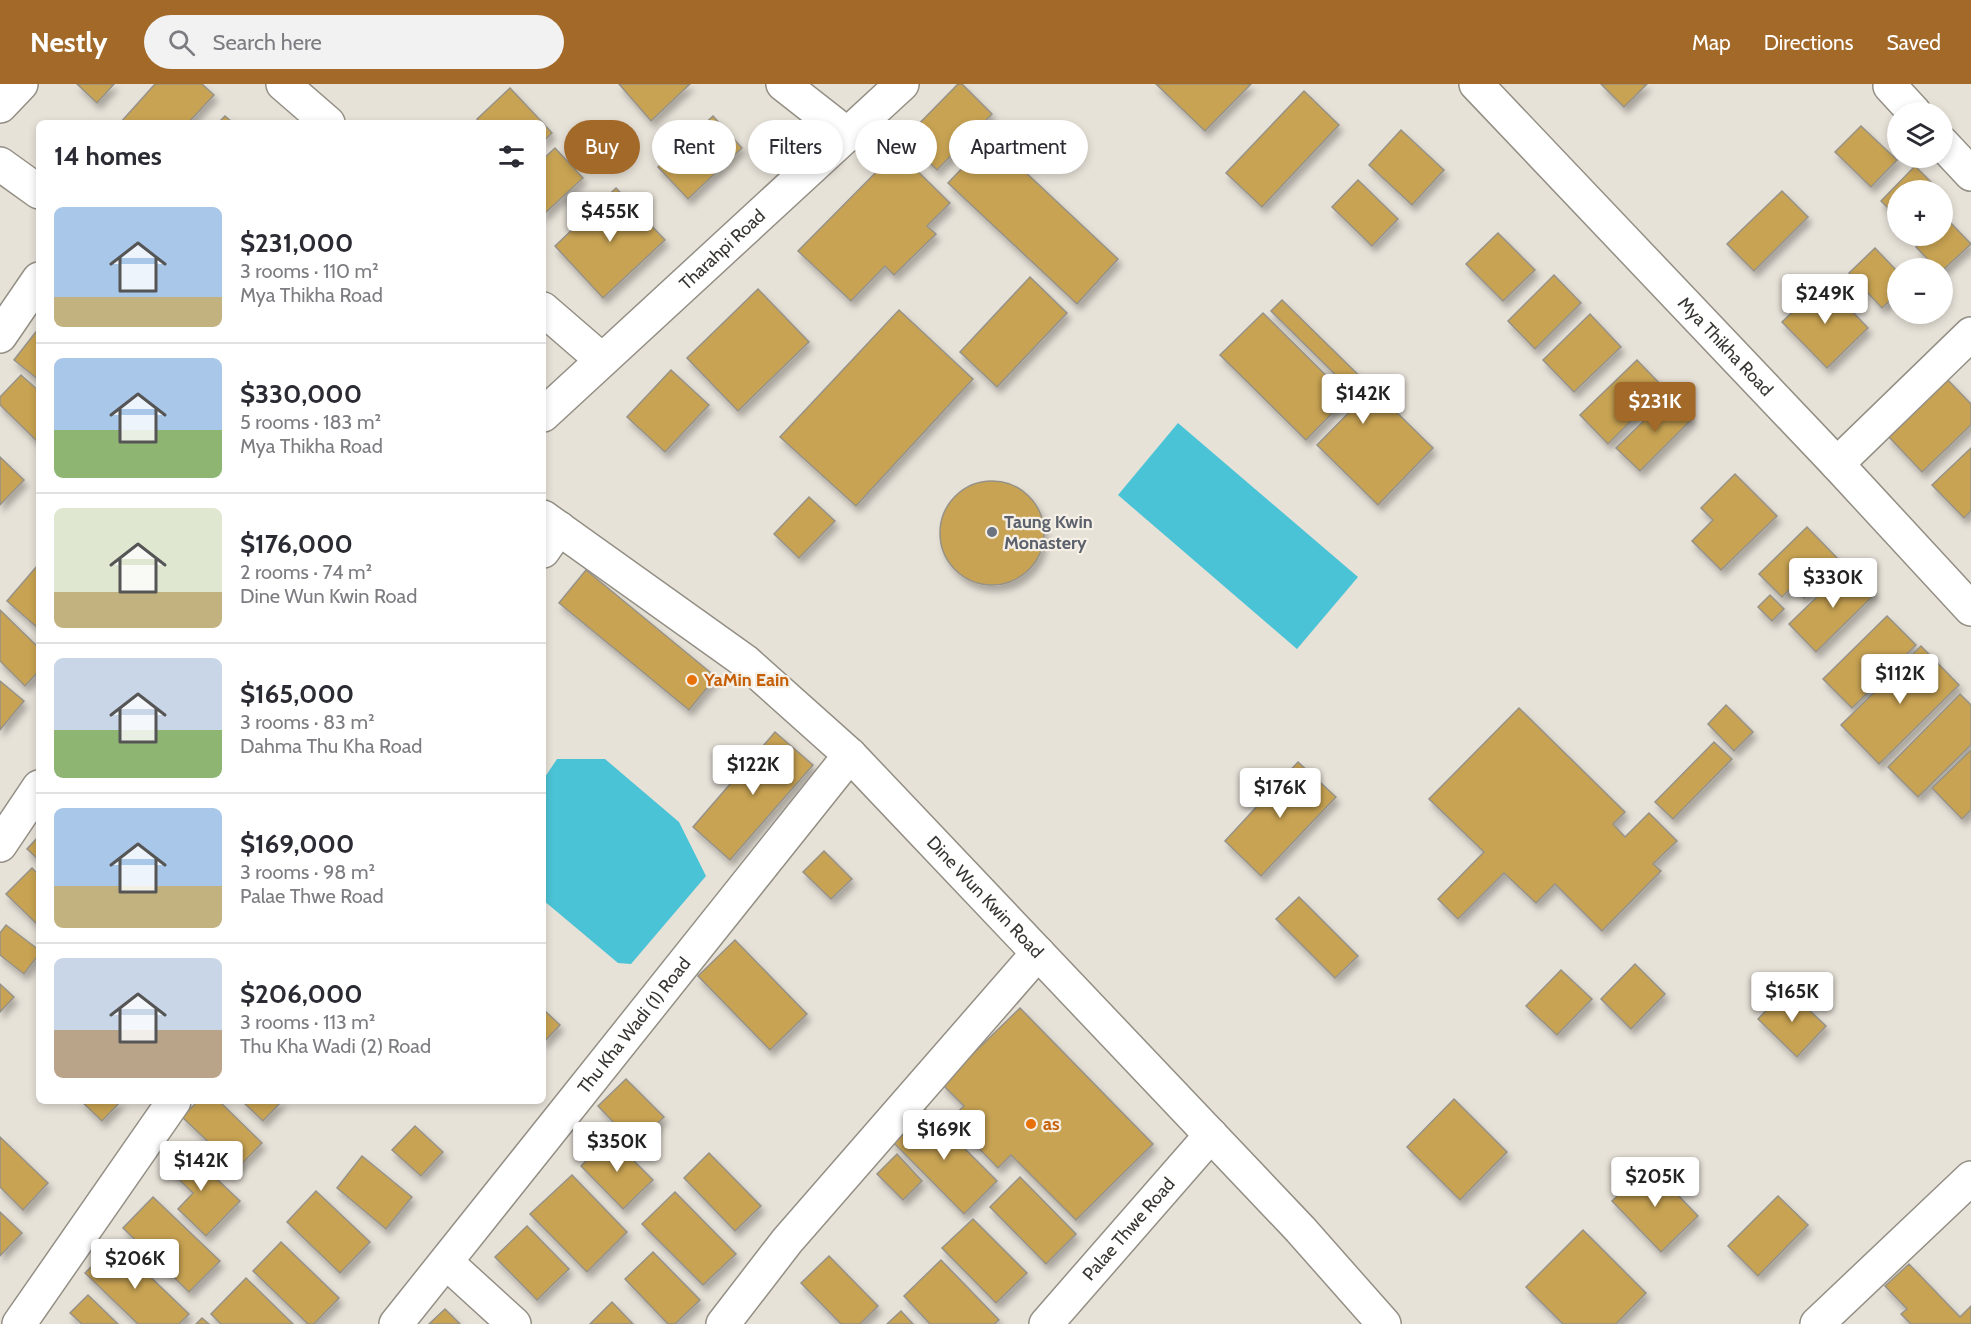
<!DOCTYPE html>
<html lang="en">
<head>
<meta charset="utf-8">
<style>
	:root { --surface:#fff; --page:#f2f2f3; --text:#2b2b33; --muted:#7c7c81; --line:#e1e1e2; --accent:#a36928 }
	body { margin:0; font-family:Cabin,sans-serif; background:var(--page); color:var(--text); height:100vh; display:flex; flex-direction:column; font-size:22px; white-space:nowrap }
	* { box-sizing:border-box; margin:0 }
	p { font-size:20px; color:var(--muted) }
	.icon { flex:none; width:33px; height:33px; fill:none; stroke:currentColor; stroke-width:2; stroke-linecap:round; stroke-linejoin:round }
	.map { position:relative; flex:1; overflow:hidden }
	.panel { position:absolute; left:36px; top:36px; width:510px; height:984px; display:flex; flex-direction:column; background:var(--surface); border-radius:9px; box-shadow:0 3px 9px #0003 }
	.panel>* { flex:none }
	.hud { position:absolute; left:564px; top:36px; width:570px; height:54px; display:flex; gap:12px }
	.tools { position:absolute; left:1887px; top:18px; display:grid; gap:12px }
	.tools a { display:grid; place-items:center; width:66px; height:66px; border-radius:50%; background:var(--surface); box-shadow:0 3px 9px #0003; font-size:30px }
	.price { position:absolute; translate:-50% -51px; padding:0 14px; border-radius:6px; background:#fff; color:#222; font-size:20px; line-height:39px; filter:drop-shadow(0 2px 3px #0008) }
	.price::after { content:''; position:absolute; left:50%; top:36px; width:18px; height:14px; margin-left:-9px; background:inherit; clip-path:polygon(0 0,100% 0,50% 100%) }
	.price.selected { background:var(--accent); color:#fff }
	ul { padding:0; list-style:none }
	li { display:flex; align-items:center; gap:18px; height:150px; padding:0 18px }
	li+li { border-top:2px solid var(--line) }
	li span { display:grid; place-items:center; flex:none; width:168px; height:120px; border-radius:9px; color:#555 }
	li>.icon { margin-inline-start:auto }
	span .icon { width:72px; height:72px; fill:#fffc; stroke-width:1 }
	li b { font-size:26px }
	h2 { display:flex; justify-content:space-between; align-items:center; height:72px; padding:0 18px; font-size:26px }
	.pill { padding:0 21px; border-radius:27px; background:var(--surface); box-shadow:0 3px 9px #0003; font-size:21px; line-height:54px }
	.pill.selected { background:var(--accent); color:#fff }
	header { display:flex; align-items:center; gap:36px; box-sizing:border-box; height:84px; padding:0 30px; background:var(--accent); color:#fff }
	header strong { font-size:28px }
	nav { display:flex; gap:33px; margin-inline-start:auto; font-size:21px }
	.search { width:420px; height:54px; background:var(--page); display:flex; align-items:center; gap:15px; box-sizing:border-box; padding:0 21px; border-radius:33px; color:var(--muted); font-size:22px }
	.map>svg:first-child { display:block }
	.water { fill:#4bc3d6 }
	.building { fill:#c8a352; stroke:#969288; stroke-width:1.5; filter:url(#shadow) }
	.lines { fill:none; stroke-linecap:round; stroke-linejoin:round }
	.minor-casing { stroke:#948f85; stroke-width:36 }
	.minor { stroke:#fff; stroke-width:33 }
	.worship-dot { fill:#6b7280; stroke:#f5efe5; stroke-width:2 }
	.food-dot { fill:#e8710a; stroke:#f5efe5; stroke-width:2 }
	.labels { text-anchor:middle; stroke-width:4.5; stroke-linejoin:round; paint-order:stroke }
	.street-label { font-size:18px; fill:#383632; stroke:#f5efe5 }
	.worship-label { font-size:18px; font-weight:bold; fill:#5b616d; stroke:#f5efe5; text-anchor:start }
	.food-label { font-size:18px; font-weight:bold; fill:#c56008; stroke:#f5efe5; text-anchor:start }
</style>
</head>
<body>
<header>
<strong>Nestly</strong>
<div class="search"><svg class="icon" aria-label="search" viewBox="0 0 24 24"><circle cx="10" cy="10" r="6"/><path d="M15 15l6 6"/></svg>Search here</div>
<nav><a>Map</a><a>Directions</a><a>Saved</a></nav>
</header>
<div class="map">
<svg width="1971" height="1240" viewBox="0 0 1971 1240">
	<defs>
		<filter id="shadow"><feDropShadow dx="3.5" dy="6" stdDeviation="3" flood-color="#0004"/></filter>
	</defs>
	<rect width="100%" height="100%" fill="#e7e2d8"/>
	<g class="water">
		<path d="M1178 339 1358 493 1297 565 1118 411Z"/>
		<path d="M557 675H605L679 738 706 792 631 880 618 879 543 816V696Z"/>
	</g>
	<g class="building">
		<path d="M77 0H114L97 19Z"/>
		<path d="M155 0H202L214 11 188 39H120Z"/>
		<path d="M619 0H690L651 37Z"/>
		<path d="M958 0H962L992 30 937 86 905 54Z"/>
		<path d="M1156 0H1251L1205 47Z"/>
		<path d="M1601 0H1647L1624 23Z"/>
		<path d="M510 4 543 39H480L477 35Z"/>
		<path d="M1304 7 1339 41 1262 123 1226 89Z"/>
		<path d="M225 32 233 39H218Z"/>
		<path d="M713 32 742 64 688 115 658 83Z"/>
		<path d="M543 39 552 49 543 58Z"/>
		<path d="M1861 42 1897 76 1871 103 1835 68Z"/>
		<path d="M1401 46 1444 86 1412 121 1369 81Z"/>
		<path d="M990 55 1118 175 1077 220 948 99Z"/>
		<path d="M555 64 583 94 543 131V75Z"/>
		<path d="M897 67 950 119 927 142 936 150 894 191 885 182 851 217 798 167Z"/>
		<path d="M1915 82 1939 106H1898V134L1881 117Z"/>
		<path d="M1358 96 1398 135 1372 162 1332 123Z"/>
		<path d="M616 104 665 156 603 214 555 162Z"/>
		<path d="M1782 107 1808 133 1754 187 1727 160Z"/>
		<path d="M1947 135 1971 160 1942 187V184H1936L1916 163 1929 152H1942V139Z"/>
		<path d="M1498 149 1535 186 1503 217 1466 180Z"/>
		<path d="M1875 164 1898 188V209L1882 224 1849 189Z"/>
		<path d="M1554 191 1581 219 1535 265 1508 237Z"/>
		<path d="M1030 193 1067 229 997 303 960 268Z"/>
		<path d="M1824 198 1868 244 1827 284 1782 238Z"/>
		<path d="M758 205 809 258 738 327 687 274Z"/>
		<path d="M1282 216 1433 364 1378 421 1317 361 1361 316 1271 227Z"/>
		<path d="M899 226 973 295 856 422 780 353Z"/>
		<path d="M1263 229 1348 313 1306 356 1220 271Z"/>
		<path d="M1590 230 1621 263 1574 308 1543 276Z"/>
		<path d="M39 244V296L14 276Z"/>
		<path d="M1637 276 1664 304 1608 360 1580 331Z"/>
		<path d="M671 286 709 321 665 368 627 333Z"/>
		<path d="M21 291 39 307V359L0 321V313Z"/>
		<path d="M1947 295 1971 320V341L1922 388 1888 352Z"/>
		<path d="M1670 311 1693 334 1640 387 1616 364Z"/>
		<path d="M1971 364V427L1964 434 1932 401Z"/>
		<path d="M0 373 24 396 0 421Z"/>
		<path d="M1735 390 1777 432 1721 486 1692 457 1713 436 1701 424Z"/>
		<circle cx="992" cy="449" r="52"/>
		<path d="M809 413 835 437 799 474 774 450Z"/>
		<path d="M1807 443 1841 478 1804 514 1793 502 1782 513 1759 490Z"/>
		<path d="M1850 481 1876 509 1816 568 1789 540Z"/>
		<path d="M37 482 39 484V545L7 517Z"/>
		<path d="M586 486 716 593 689 626 559 519Z"/>
		<path d="M1770 511 1784 525 1772 537 1758 523Z"/>
		<path d="M0 526 39 564V587L25 602 0 577Z"/>
		<path d="M1887 532 1916 561 1852 624 1823 595Z"/>
		<path d="M1921 562 1959 601 1879 680 1841 641Z"/>
		<path d="M0 597 24 617 0 646Z"/>
		<path d="M1960 610 1971 621V661L1918 713 1888 683Z"/>
		<path d="M1726 621 1753 648 1734 667 1708 640Z"/>
		<path d="M1519 624 1625 728 1613 740 1625 753 1649 729 1677 757 1653 780 1661 787 1602 847 1555 800 1536 819 1504 789 1458 835 1438 815 1484 768 1429 715Z"/>
		<path d="M775 648 813 681 730 776 693 743Z"/>
		<path d="M1714 658 1732 675 1673 735 1655 718Z"/>
		<path d="M1971 666V726L1962 735 1932 704Z"/>
		<path d="M1298 678 1336 713 1261 792 1225 757Z"/>
		<path d="M39 752V776L27 765Z"/>
		<path d="M824 767 852 795 831 815 803 788Z"/>
		<path d="M32 784 39 791V842L6 810Z"/>
		<path d="M1299 813 1358 872 1335 894 1276 835Z"/>
		<path d="M6 841 39 866V870L24 890 0 871V849Z"/>
		<path d="M735 856 807 930 770 966 698 892Z"/>
		<path d="M1635 880 1665 910 1631 945 1601 915Z"/>
		<path d="M1561 886 1592 915 1557 951 1526 922Z"/>
		<path d="M0 900 14 913 0 928Z"/>
		<path d="M1787 905 1826 942 1797 973 1758 935Z"/>
		<path d="M1020 924 1153 1060 1076 1136 1011 1071 998 1084 950 1035 964 1022 942 1000Z"/>
		<path d="M543 925 560 941 543 959Z"/>
		<path d="M626 995 664 1033 635 1061 598 1022Z"/>
		<path d="M1454 1015 1507 1068 1460 1116 1407 1063Z"/>
		<path d="M81 1017H121L102 1037Z"/>
		<path d="M198 1017H219L262 1059 237 1085 182 1033Z"/>
		<path d="M242 1017H282L263 1037Z"/>
		<path d="M924 1024 997 1097 964 1130 891 1056Z"/>
		<path d="M415 1042 443 1068 421 1092 392 1066Z"/>
		<path d="M0 1053 48 1099 23 1126 0 1103Z"/>
		<path d="M610 1053 653 1096 623 1125 581 1082Z"/>
		<path d="M181 1061 240 1117 206 1152 178 1125 193 1109 163 1080Z"/>
		<path d="M709 1069 761 1122 735 1147 684 1094Z"/>
		<path d="M897 1070 922 1097 903 1116 877 1090Z"/>
		<path d="M362 1072 412 1113 386 1145 337 1104Z"/>
		<path d="M1649 1081 1698 1132 1661 1168 1612 1117Z"/>
		<path d="M572 1091 627 1148 587 1188 530 1130Z"/>
		<path d="M1020 1093 1076 1150 1046 1180 990 1123Z"/>
		<path d="M316 1107 370 1158 340 1189 287 1138Z"/>
		<path d="M675 1108 736 1170 703 1201 642 1140Z"/>
		<path d="M1778 1112 1808 1141 1758 1192 1728 1162Z"/>
		<path d="M153 1113 220 1177 189 1208 123 1144Z"/>
		<path d="M0 1128 22 1149 0 1172Z"/>
		<path d="M973 1135 1027 1189 996 1219 942 1164Z"/>
		<path d="M527 1142 569 1185 537 1216 495 1173Z"/>
		<path d="M1583 1146 1646 1209 1616 1240H1563L1526 1203Z"/>
		<path d="M281 1158 339 1214 314 1240H308L253 1187Z"/>
		<path d="M115 1159 189 1230 179 1240H138L85 1189Z"/>
		<path d="M653 1168 700 1216 675 1240H668L625 1195Z"/>
		<path d="M829 1172 878 1222 860 1240H841L801 1199Z"/>
		<path d="M941 1176 999 1236 994 1240H930L904 1212Z"/>
		<path d="M1909 1180 1960 1233 1971 1222V1240H1911L1901 1230 1907 1225 1885 1202Z"/>
		<path d="M246 1194 293 1240H221L211 1230Z"/>
		<path d="M88 1211 118 1240H82L70 1229Z"/>
		<path d="M612 1218 633 1240H590Z"/>
		<path d="M445 1225 460 1240H429Z"/>
		<path d="M901 1227 913 1240H887Z"/>
		<path d="M202 1234 209 1240H196Z"/>
	</g>
	<g class="lines">
		<defs>
			<g id="minor">
				<path d="M283 0 328 39"/>
				<path d="M783 0 848 51"/>
				<path id="s1" d="M1476 0 1837 380 1971 525"/>
				<path d="M1890 2 1914 28"/>
				<path d="M0 22 21 0"/>
				<path d="M1942 59 1971 90"/>
				<path d="M0 80 39 108"/>
				<path d="M543 225 602 276"/>
				<path d="M0 252 39 195"/>
				<path id="s2" d="M543 331 902 0"/>
				<path d="M1837 380 1971 250"/>
				<path id="s3" d="M543 433 746 578 850 671 1300 1145 1384 1240"/>
				<path d="M543 467 559 444"/>
				<path d="M0 761 39 703"/>
				<path d="M446 1178 514 1240"/>
				<path d="M19 1240 174 1017"/>
				<path id="s4" d="M396 1240 850 671"/>
				<path d="M723 1240 787 1157 1038 869"/>
				<path id="s5" d="M1046 1240 1211 1051"/>
				<path d="M1817 1240 1971 1094"/>
			</g>
		</defs>
		<use href="#minor" class="minor-casing"/>
		<use href="#minor" class="minor"/>
	</g>
	<circle class="worship-dot" cx="992" cy="448" r="6"/>
	<g class="food-dot">
		<circle cx="692" cy="596" r="6"/>
		<circle cx="1031" cy="1040" r="6"/>
	</g>
	<g class="labels">
		<g class="street-label">
			<text dy="6" stroke="none"><textPath href="#s2" startOffset="244">Tharahpi Road</textPath></text>
			<text dy="6" stroke="none"><textPath href="#s1" startOffset="362">Mya Thikha Road</textPath></text>
			<text dy="6" stroke="none"><textPath href="#s3" startOffset="585">Dine Wun Kwin Road</textPath></text>
			<text dy="6" stroke="none"><textPath href="#s4" startOffset="382">Thu Kha Wadi (1) Road</textPath></text>
			<text dy="6" stroke="none"><textPath href="#s5" startOffset="126">Palae Thwe Road</textPath></text>
		</g>
		<g class="worship-label">
			<text x="1004" y="444">Taung Kwin<tspan x="1004" dy="21">Monastery</tspan></text>
		</g>
		<g class="food-label">
			<text x="704" y="602">YaMin Eain</text>
			<text x="1043" y="1046">as</text>
		</g>
	</g>
</svg>
<div class="tools">
<a><svg class="icon" aria-label="layers" viewBox="0 0 24 24"><path d="M12 4l9 5-9 5-9-5zM3 14l9 5 9-5"/></svg></a>
<a>+</a>
<a>−</a>
</div>
<b class="price" style="left:610px;top:159px">$455K</b>
<b class="price" style="left:1825px;top:241px">$249K</b>
<b class="price" style="left:1363px;top:341px">$142K</b>
<b class="price selected" style="left:1655px;top:349px">$231K</b>
<b class="price" style="left:1833px;top:525px">$330K</b>
<b class="price" style="left:1900px;top:621px">$112K</b>
<b class="price" style="left:753px;top:712px">$122K</b>
<b class="price" style="left:1280px;top:735px">$176K</b>
<b class="price" style="left:1792px;top:939px">$165K</b>
<b class="price" style="left:944px;top:1077px">$169K</b>
<b class="price" style="left:617px;top:1089px">$350K</b>
<b class="price" style="left:201px;top:1108px">$142K</b>
<b class="price" style="left:1655px;top:1124px">$205K</b>
<b class="price" style="left:135px;top:1206px">$206K</b>
<div class="hud">
<a class="pill selected">Buy</a>
<a class="pill">Rent</a>
<a class="pill">Filters</a>
<a class="pill">New</a>
<a class="pill">Apartment</a>
</div>
<section class="panel">
<h2>14 homes<svg class="icon" aria-label="filters" viewBox="0 0 24 24"><path d="M4 7h16M4 17h16"/><circle cx="9" cy="7" r="2"/><circle cx="15" cy="17" r="2"/></svg></h2>
<ul>
<li><span style="background:linear-gradient(#a9c7e8 75%,#c2b280 0)"><svg class="icon" aria-label="home" viewBox="0 0 24 24"><path d="M3 11l9-7 9 7M6 9v11h12V9"/></svg></span><div><b>$231,000</b><p>3 rooms · 110 m²</p><p>Mya Thikha Road</p></div></li>
<li><span style="background:linear-gradient(#a9c7e8 60%,#8fb573 0)"><svg class="icon" aria-label="home" viewBox="0 0 24 24"><path d="M3 11l9-7 9 7M6 9v11h12V9"/></svg></span><div><b>$330,000</b><p>5 rooms · 183 m²</p><p>Mya Thikha Road</p></div></li>
<li><span style="background:linear-gradient(#dfe7d0 70%,#c2b280 0)"><svg class="icon" aria-label="home" viewBox="0 0 24 24"><path d="M3 11l9-7 9 7M6 9v11h12V9"/></svg></span><div><b>$176,000</b><p>2 rooms · 74 m²</p><p>Dine Wun Kwin Road</p></div></li>
<li><span style="background:linear-gradient(#c9d6e8 60%,#8fb573 0)"><svg class="icon" aria-label="home" viewBox="0 0 24 24"><path d="M3 11l9-7 9 7M6 9v11h12V9"/></svg></span><div><b>$165,000</b><p>3 rooms · 83 m²</p><p>Dahma Thu Kha Road</p></div></li>
<li><span style="background:linear-gradient(#a9c7e8 65%,#c2b280 0)"><svg class="icon" aria-label="home" viewBox="0 0 24 24"><path d="M3 11l9-7 9 7M6 9v11h12V9"/></svg></span><div><b>$169,000</b><p>3 rooms · 98 m²</p><p>Palae Thwe Road</p></div></li>
<li><span style="background:linear-gradient(#c9d6e8 60%,#b9a48a 0)"><svg class="icon" aria-label="home" viewBox="0 0 24 24"><path d="M3 11l9-7 9 7M6 9v11h12V9"/></svg></span><div><b>$206,000</b><p>3 rooms · 113 m²</p><p>Thu Kha Wadi (2) Road</p></div></li>
</ul>
</section>
</div>
</body>
</html>
